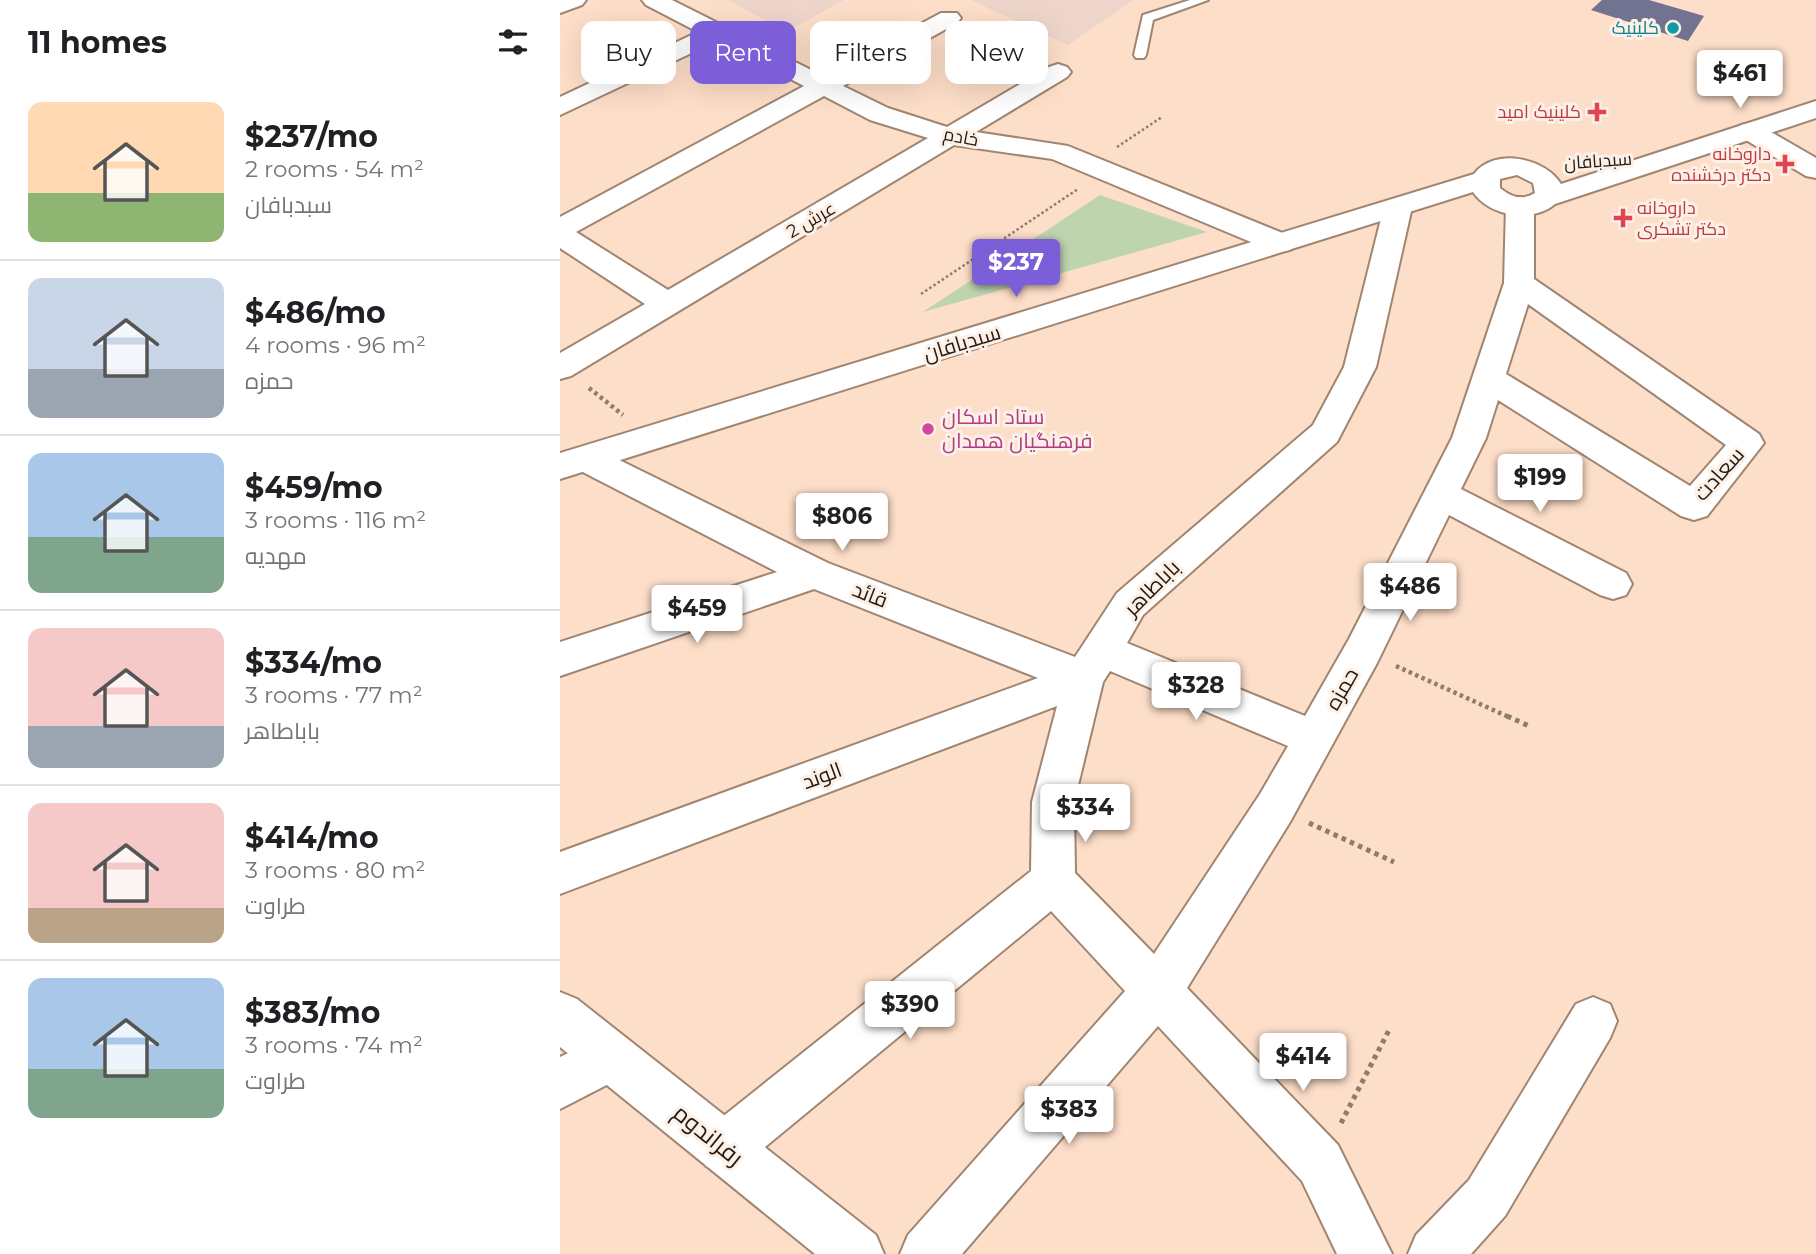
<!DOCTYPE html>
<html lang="en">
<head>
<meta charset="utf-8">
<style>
	:root { --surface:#fff; --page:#f2f2f2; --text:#202124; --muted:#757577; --line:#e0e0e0; --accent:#7c5ed9 }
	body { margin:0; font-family:Montserrat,Cairo,sans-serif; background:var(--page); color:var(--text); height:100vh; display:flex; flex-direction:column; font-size:26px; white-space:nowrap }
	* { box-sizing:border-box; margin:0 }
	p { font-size:23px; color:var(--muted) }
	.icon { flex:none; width:38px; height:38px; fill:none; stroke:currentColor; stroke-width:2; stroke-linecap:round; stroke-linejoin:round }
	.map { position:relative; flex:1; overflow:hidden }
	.details { display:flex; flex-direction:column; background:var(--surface); width:560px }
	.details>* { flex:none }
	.hud { position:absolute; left:21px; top:21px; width:665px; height:63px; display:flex; gap:14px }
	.price { position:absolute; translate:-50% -60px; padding:0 16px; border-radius:7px; background:#fff; color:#222; font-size:23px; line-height:46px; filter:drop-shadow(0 2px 4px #0008) }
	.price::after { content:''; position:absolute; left:50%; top:42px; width:21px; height:16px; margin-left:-10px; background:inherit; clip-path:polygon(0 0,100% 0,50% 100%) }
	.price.current { background:var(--accent); color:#fff }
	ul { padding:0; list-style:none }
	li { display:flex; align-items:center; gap:21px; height:175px; padding:0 28px }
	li+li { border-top:2px solid var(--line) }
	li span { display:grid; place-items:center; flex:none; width:196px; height:140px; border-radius:14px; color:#555 }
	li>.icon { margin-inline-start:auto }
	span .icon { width:84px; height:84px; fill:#fffc; stroke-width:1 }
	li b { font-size:30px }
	h2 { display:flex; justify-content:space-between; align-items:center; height:84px; padding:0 28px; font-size:30px }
	.pill { padding:0 24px; border-radius:14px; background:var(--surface); box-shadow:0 7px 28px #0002; font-size:24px; line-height:63px }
	.pill.current { background:var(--accent); color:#fff }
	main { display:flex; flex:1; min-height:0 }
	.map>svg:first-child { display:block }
	.education { fill:#edd5cb }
	.green { fill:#bed4af }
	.building { fill:#717390 }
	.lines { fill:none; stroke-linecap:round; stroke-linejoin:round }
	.service-casing { stroke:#a08571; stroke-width:4 }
	.minor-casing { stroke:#a08571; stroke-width:4 }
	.tertiary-casing { stroke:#a08571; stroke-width:4 }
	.path-far2 { stroke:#907c6d; stroke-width:2.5; stroke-dasharray:2.5 2.5; stroke-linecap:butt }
	.path-far1 { stroke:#907c6d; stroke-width:4.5; stroke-dasharray:3.5 3.5; stroke-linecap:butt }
	.path { stroke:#907c6d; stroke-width:5; stroke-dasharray:4.5 4.5; stroke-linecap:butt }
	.service { fill:#fff; fill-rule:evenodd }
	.minor { fill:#fff; fill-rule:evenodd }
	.tertiary { fill:#fff; fill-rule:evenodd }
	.culture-dot { fill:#0f9aa8; stroke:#fcf0e7; stroke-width:2.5 }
	.health-dot { fill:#e0444e; stroke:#fcf0e7; stroke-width:2.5 }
	.hotel-dot { fill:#d1479c; stroke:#fcf0e7; stroke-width:2.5 }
	.labels { text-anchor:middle; stroke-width:6; stroke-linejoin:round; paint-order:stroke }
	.far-culture-label { font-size:18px; fill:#0d838f; stroke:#fcf0e7; text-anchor:end }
	.far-health-label { font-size:18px; fill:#be3a42; stroke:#fcf0e7; text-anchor:end }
	.far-street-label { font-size:18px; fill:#261b13; stroke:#fcf0e7 }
	.street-label { font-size:21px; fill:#261b13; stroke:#fcf0e7 }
	.hotel-label { font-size:21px; fill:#b23c85; stroke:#fcf0e7; text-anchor:start }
	.near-street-label { font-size:24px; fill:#261b13; stroke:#fcf0e7 }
</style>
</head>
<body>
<main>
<section class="details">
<h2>11 homes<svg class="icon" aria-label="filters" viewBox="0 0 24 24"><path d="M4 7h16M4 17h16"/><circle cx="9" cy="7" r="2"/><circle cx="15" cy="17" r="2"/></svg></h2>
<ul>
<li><span style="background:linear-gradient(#ffd9b3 65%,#8fb573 0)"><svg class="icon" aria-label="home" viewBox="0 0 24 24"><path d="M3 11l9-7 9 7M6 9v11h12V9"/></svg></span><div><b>$237/mo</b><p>2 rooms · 54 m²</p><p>سبدبافان</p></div></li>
<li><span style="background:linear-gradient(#c9d6e8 65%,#9aa5b1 0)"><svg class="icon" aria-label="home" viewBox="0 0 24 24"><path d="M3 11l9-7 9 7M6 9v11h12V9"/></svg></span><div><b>$486/mo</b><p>4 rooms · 96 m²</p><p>حمزه</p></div></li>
<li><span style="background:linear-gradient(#a9c7e8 60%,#7fa58c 0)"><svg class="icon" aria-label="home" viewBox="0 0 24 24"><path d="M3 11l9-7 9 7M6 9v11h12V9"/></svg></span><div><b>$459/mo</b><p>3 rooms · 116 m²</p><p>مهدیه</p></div></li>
<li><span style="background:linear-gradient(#f6c9c9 70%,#9aa5b1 0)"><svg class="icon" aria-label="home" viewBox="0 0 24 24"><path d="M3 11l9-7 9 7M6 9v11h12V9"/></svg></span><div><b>$334/mo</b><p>3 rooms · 77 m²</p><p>باباطاهر</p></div></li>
<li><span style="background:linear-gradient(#f6c9c9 75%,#b9a48a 0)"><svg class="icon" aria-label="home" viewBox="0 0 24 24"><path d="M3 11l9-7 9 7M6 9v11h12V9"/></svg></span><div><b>$414/mo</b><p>3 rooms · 80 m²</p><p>طراوت</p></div></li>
<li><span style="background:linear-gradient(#a9c7e8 65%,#7fa58c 0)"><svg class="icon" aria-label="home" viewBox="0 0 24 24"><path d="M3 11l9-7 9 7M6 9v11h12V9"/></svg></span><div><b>$383/mo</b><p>3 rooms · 74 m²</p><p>طراوت</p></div></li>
</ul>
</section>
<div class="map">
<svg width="1256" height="1254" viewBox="0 0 1256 1254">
	<rect width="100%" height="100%" fill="#fddec8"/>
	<g class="education">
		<path d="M168 0H284L226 32Z"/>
		<path d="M411 0H573L508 45Z"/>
	</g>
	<path class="green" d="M540 195 647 232 363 312Z"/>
	<path class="building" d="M1042 0H1089L1144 16 1128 41 1031 10Z"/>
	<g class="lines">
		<defs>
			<path id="service" d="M630 0H648L593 20 586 55 584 58H576L574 55 583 15Z"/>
			<g id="minor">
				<path d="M0 0H26L22 5 0 13Z"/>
				<path d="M82 0H112L263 76 381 13H397L401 18 397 23 283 86 328 108 387 127 489 67 498 64 507 67 511 72 507 77 416 132 508 146 730 236 735 243 730 250 720 252 710 250 492 159 394 145 11 376 0 379V353L85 304 0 248V217L244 86 157 41 0 115V97L138 32 86 5ZM264 96 310 120 368 138 108 290 16 232Z"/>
				<path d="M1190 123 1199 125 1256 158V178L1246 176 1181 137 1177 131 1181 125Z"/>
				<path d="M960 197 970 200 974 206V279L1199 434 1204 443 1147 516 1134 520 1121 516 938 400 926 438 901 489 1066 573 1072 584 1066 595 1053 599 1040 595 889 515 817 663 730 822 627 988 778 1145 832 1254H777L742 1181 598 1026 402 1254H340L348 1235 565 991 491 911 182 1166 164 1174 146 1166 138 1148 146 1130 471 871 472 802 497 706 0 894V852L478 678 254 589 0 676V642L217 572 15 468 10 459 15 450 27 446 39 450 268 563 515 657 557 593 753 425 784 367 824 207 828 201 838 198 848 201 852 207 816 367 777 442 583 615 567 643 745 716 789 639 892 438 944 283 946 206 950 200ZM968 304 1166 445 1130 486 946 374ZM550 671 728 746 700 794 594 954 515 873 514 802 543 682Z"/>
				<path d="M1033 997 1050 1004 1057 1021 1050 1038 945 1216 911 1254H848L856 1235 909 1180 1016 1004Z"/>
				<path d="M51 1033 68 1040 75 1057 68 1074 0 1109V1057Z"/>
			</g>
			<g id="tertiary">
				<path d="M1256 101V118L995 204C973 223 930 217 913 192L0 479V453L914 174C935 147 985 158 1001 184ZM957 175 973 183 975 193C962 201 951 197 940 188V179Z"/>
				<path d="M0 992 17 999 316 1235 324 1254H255L0 1047Z"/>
			</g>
		</defs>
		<use href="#service" class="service-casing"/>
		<use href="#minor" class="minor-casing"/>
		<use href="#tertiary" class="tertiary-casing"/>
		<g class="path-far2">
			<path d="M557 147 602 117"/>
			<path d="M361 294 518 189"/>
		</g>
		<g class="path-far1">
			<path d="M29 388 63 415"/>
			<path d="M836 666 951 718"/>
		</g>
		<g class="path">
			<path d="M947 716 969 726"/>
			<path d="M749 823 834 862"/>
			<path d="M781 1123 829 1030"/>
		</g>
		<use href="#service" class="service"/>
		<use href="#minor" class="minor"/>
		<use href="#tertiary" class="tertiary"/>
	</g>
	<circle class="culture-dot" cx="1113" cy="28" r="7"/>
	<g class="health-dot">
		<path d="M1033.5 101.5h7v7h7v7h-7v7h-7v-7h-7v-7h7z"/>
		<path d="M1221.5 153.5h7v7h7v7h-7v7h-7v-7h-7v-7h7z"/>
		<path d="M1059.5 207.5h7v7h7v7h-7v7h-7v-7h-7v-7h7z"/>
	</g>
	<circle class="hotel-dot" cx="368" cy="429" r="7"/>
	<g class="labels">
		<g class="far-culture-label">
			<text x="1099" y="34">کلینیک</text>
		</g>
		<g class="far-health-label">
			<text x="1021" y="118">کلینیک امید</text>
			<text x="1211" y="160">داروخانه<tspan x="1211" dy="21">دکتر درخشنده</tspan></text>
			<text x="1077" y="214" text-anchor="start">داروخانه<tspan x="1077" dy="21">دکتر تشکری</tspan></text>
		</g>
		<g class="far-street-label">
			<text transform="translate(401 137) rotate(11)" y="6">خادم</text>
			<text transform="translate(1038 161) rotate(-4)" y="6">سبدبافان</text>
			<text transform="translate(251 220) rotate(-30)" y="6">عرش 2</text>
		</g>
		<g class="street-label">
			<text transform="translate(402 343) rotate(-17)" y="7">سبدبافان</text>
			<text transform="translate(1159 474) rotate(-48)" y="7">سعادت</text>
			<text transform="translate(592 588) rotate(-45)" y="7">باباطاهر</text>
			<text transform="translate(310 595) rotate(21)" y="7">قائد</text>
			<text transform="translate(782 689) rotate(-60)" y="7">حمزه</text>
			<text transform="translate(262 776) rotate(-20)" y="7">الوند</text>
		</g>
		<g class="hotel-label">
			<text x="382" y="424">ستاد اسکان<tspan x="382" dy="24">فرهنگیان همدان</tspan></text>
		</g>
		<g class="near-street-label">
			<text transform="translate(148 1135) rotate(39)" y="8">رفراندوم</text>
		</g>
	</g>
</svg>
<b class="price" style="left:1180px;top:110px">$461</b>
<b class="price current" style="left:456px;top:299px">$237</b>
<b class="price" style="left:980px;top:514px">$199</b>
<b class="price" style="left:282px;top:553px">$806</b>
<b class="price" style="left:850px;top:623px">$486</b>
<b class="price" style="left:137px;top:645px">$459</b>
<b class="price" style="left:636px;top:722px">$328</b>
<b class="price" style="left:525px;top:844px">$334</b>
<b class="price" style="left:350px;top:1041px">$390</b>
<b class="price" style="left:743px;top:1093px">$414</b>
<b class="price" style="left:509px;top:1146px">$383</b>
<div class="hud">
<a class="pill">Buy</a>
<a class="pill current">Rent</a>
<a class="pill">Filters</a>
<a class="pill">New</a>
</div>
</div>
</main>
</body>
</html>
